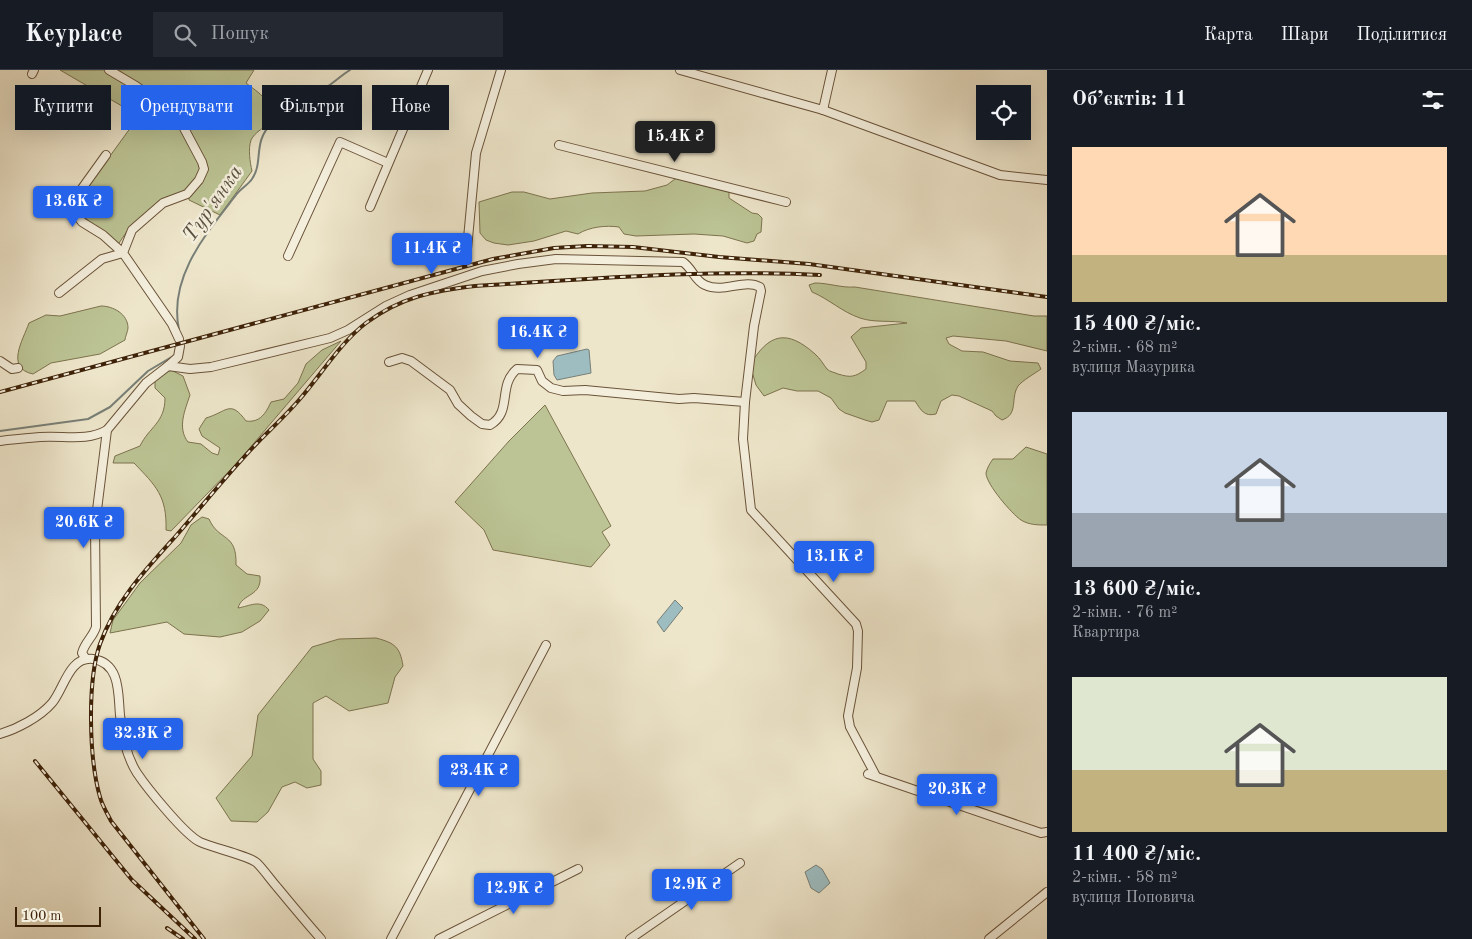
<!DOCTYPE html>
<html lang="uk">
<head>
<meta charset="utf-8">
<style>
	:root { --surface:#171b24; --page:#242831; --text:#f1f3f6; --muted:#9ea1a6; --line:#363941; --accent:#2563eb }
	body { margin:0; font-family:"Old Standard TT",serif; background:var(--page); color:var(--text); height:100vh; display:flex; flex-direction:column; font-size:19px; white-space:nowrap }
	* { box-sizing:border-box; margin:0 }
	p { font-size:16px; color:var(--muted) }
	.icon { flex:none; width:28px; height:28px; fill:none; stroke:currentColor; stroke-width:2; stroke-linecap:round; stroke-linejoin:round }
	.map { position:relative; flex:1; overflow:hidden }
	.details { display:flex; flex-direction:column; background:var(--surface); width:425px }
	.details>* { flex:none }
	.banner { position:absolute; left:15px; top:15px; width:475px; height:45px; display:flex; gap:10px }
	.controls { position:absolute; left:976px; top:15px; display:grid; gap:10px }
	.controls a { display:grid; place-items:center; width:55px; height:55px; border-radius:0px; background:var(--surface); box-shadow:0 5px 20px #0002; font-size:25px }
	.scale { position:absolute; left:15px; bottom:12px; width:86px; box-sizing:border-box; padding-left:5px; border:2px solid #3e2208; border-top:0; font-size:14px; line-height:18px; white-space:nowrap; color:#3e2208; -webkit-text-stroke:4px #f4efdd; paint-order:stroke }
	.price { position:absolute; translate:-50% -42px; padding:0 11px; border-radius:5px; background:var(--accent); color:#fff; font-size:16px; line-height:32px; filter:drop-shadow(0 1px 2px #0008) }
	.price::after { content:''; position:absolute; left:50%; top:30px; width:15px; height:11px; margin-left:-8px; background:inherit; clip-path:polygon(0 0,100% 0,50% 100%) }
	.price.on { background:#222; color:#fff }
	ul { padding:0; list-style:none }
	li { display:grid; align-content:center; gap:10px; height:265px; padding:0 25px }
	li span { display:grid; place-items:center; height:155px; border-radius:0px; color:#555 }
	li>.icon { margin-inline-start:auto }
	span .icon { width:90px; height:90px; fill:#fffc; stroke-width:1 }
	li b { font-size:21px }
	h2 { display:flex; justify-content:space-between; align-items:center; height:60px; padding:0 25px; font-size:21px }
	.chip { padding:0 18px; border-radius:0px; background:var(--surface); box-shadow:0 5px 20px #0002; font-size:18px; line-height:45px }
	.chip.on { background:var(--accent); color:#fff }
	header { display:flex; align-items:center; gap:30px; box-sizing:border-box; height:70px; padding:0 25px; background:var(--surface); border-bottom:1px solid var(--line) }
	header strong { font-size:24px }
	nav { display:flex; gap:28px; margin-inline-start:auto; font-size:18px }
	.search { width:350px; height:45px; background:var(--page); display:flex; align-items:center; gap:12px; box-sizing:border-box; padding:0 18px; border-radius:0px; color:var(--muted); font-size:19px }
	main { display:flex; flex:1; min-height:0 }
	.map>svg:first-child { display:block }
	.green { fill:#bcc495; stroke:#7d734e }
	.water { fill:#9ebdc1; stroke:#787f77 }
	.lines { fill:none; stroke-linecap:round; stroke-linejoin:round }
	.stream { stroke:#787f77; stroke-width:2 }
	.minor-casing { stroke:#6a5339; stroke-width:10 }
	.minor { stroke:#f4efdd; stroke-width:8 }
	.rail-casing { stroke:#3e2208; stroke-width:4 }
	.rail { stroke:#f4efdd; stroke-width:2; stroke-dasharray:5.5; stroke-linecap:butt }
	.labels { text-anchor:middle; stroke-width:5; stroke-linejoin:round; paint-order:stroke }
	.water-label { font-size:21px; font-style:italic; fill:#5b5040; stroke:#f4efdd }
</style>
</head>
<body>
<header>
<strong>Keyplace</strong>
<div class="search"><svg class="icon" aria-label="search" viewBox="0 0 24 24"><circle cx="10" cy="10" r="6"/><path d="M15 15l6 6"/></svg>Пошук</div>
<nav><a>Карта</a><a>Шари</a><a>Поділитися</a></nav>
</header>
<main>
<div class="map">
<svg width="1047" height="869" viewBox="0 0 1047 869">
	<rect width="100%" height="100%" fill="#eee6cb"/>
	<filter id="stains"><feTurbulence type="fractalNoise" baseFrequency=".004" numOctaves="4"/><feColorMatrix values="0 0 0 0 .2 0 0 0 0 .09 0 0 0 0 .02 0 0 0 .5 -.17"/></filter>
	<radialGradient id="worn" r=".72"><stop offset=".6" stop-color="#630" stop-opacity="0"/><stop offset="1" stop-color="#630" stop-opacity=".3"/></radialGradient>
	<g class="green">
		<path d="M60 0H254L246 13C256 21 281 36 268 53 263 59 255 62 251 70 248 79 250 92 252 101L220 145 189 130V125L171 127 130 157 117 176 73 137 139 46Z"/>
		<path d="M679 106 729 119V128L752 143 758 144 762 148 761 162 757 164 754 171 747 173 723 166 694 164 636 166 624 164 619 157C606 155 589 157 578 164L566 161 534 171 508 175 494 173 486 170 480 163 479 132 512 122H524L550 129 592 123 645 121 667 115Z"/>
		<path d="M815 213C829 213 841 218 855 217L1034 246H1047V281L1006 271 953 266 946 268 949 274 962 281 983 282 1010 291 1038 293 1041 299C1034 304 1023 310 1018 316 1010 329 1019 344 1002 350L996 346 992 341 959 326 952 325 941 331 936 344C924 347 921 340 915 331H887L879 350 872 352 865 350 845 343 839 339 831 328 818 321H797L783 318 764 326 756 315 750 295C769 263 787 259 815 284 820 288 823 294 827 299 830 302 834 302 838 304 851 308 855 307 866 299V292L851 267 861 258 907 253C892 250 874 253 860 248 842 242 829 229 812 222L809 215Z"/>
		<path d="M101 236C113 236 128 244 128 258 128 261 125 267 125 270L100 284 51 293 33 304C5 298 23 270 29 253L46 245 60 246Z"/>
		<path d="M341 271 237 393 171 461 166 460C167 426 156 416 134 393H113L115 386 140 376C149 357 165 353 165 328L155 318V311L159 306 171 300 183 306 190 325C185 340 177 358 188 372L201 374 212 383 218 385 220 378 202 366 199 359 206 348C227 342 230 329 246 351 260 353 266 343 271 332L284 329 298 313 306 294 322 280Z"/>
		<path d="M545 335 611 456 602 462 610 475 591 497 493 480 484 460 455 432 509 371Z"/>
		<path d="M1026 377 1047 384V455C1038 455 1029 455 1021 450 1012 444 986 414 986 403 987 398 990 393 993 389H1013Z"/>
		<path d="M202 447 209 449C219 472 237 462 236 495L247 504 260 506C262 527 242 523 238 538 250 536 260 529 269 540L260 551 242 562 220 567 184 564 167 552 110 563 113 550 140 513 181 473 191 455Z"/>
		<path d="M376 568C395 573 400 577 403 596L395 607 388 633 349 641 326 626 313 633V689L321 701V715L307 718 295 712 282 717 268 742 257 752 231 751 216 728 252 686 258 645 312 577 339 569Z"/>
	</g>
	<g class="water">
		<path d="M587 279 589 280 591 303 557 310 554 305 553 291 557 286Z"/>
		<path d="M675 530 683 538 664 562 657 552Z"/>
		<path d="M816 795 822 799 830 813 819 823 811 818 805 802Z"/>
	</g>
	<g class="lines">
		<g class="stream">
			<path d="M179 260C168 207 206 164 236 125 240 119 248 115 252 109 264 92 252 72 272 53 285 40 303 33 319 22 330 16 339 7 350 0"/>
			<path d="M0 361 88 349 110 337 148 301 175 285"/>
		</g>
		<defs>
			<g id="minor">
				<path d="M109 0 136 16 177 45 202 92 204 99 199 110 187 124 163 133 132 160 123 183 172 254 179 269"/>
				<path d="M680 0 823 40 1000 105 1047 110"/>
				<path d="M32 4 34 0"/>
				<path d="M823 40 832 0"/>
				<path d="M559 75 786 132"/>
				<path d="M370 137 428 0"/>
				<path d="M467 179 476 83 501 0"/>
				<path d="M288 186 340 72 388 93"/>
				<path d="M59 223 102 189 123 183 103 165 82 152 72 139 78 124 106 85"/>
				<path d="M0 291 12 299 18 298"/>
				<path d="M389 292 402 288 411 291 450 320 458 334 471 346 482 354 490 355C513 342 497 316 517 299L537 300 542 311 551 318 563 321 585 320 679 329 694 328 745 332"/>
				<path d="M168 296 178 287 180 276"/>
				<path d="M0 371C13 369 27 368 40 367 63 365 86 372 107 360L146 313 168 296 190 299 211 297 330 268 348 260 386 236 410 225 482 201 518 194 556 189 683 192C692 198 695 211 705 215 724 224 744 208 760 217L761 221 754 256 745 332 743 369 751 440 856 554 858 561 857 598 848 646 850 657 876 706"/>
				<path d="M86 589 82 583C85 572 93 567 96 557L95 456 107 360"/>
				<path d="M0 664C17 659 40 647 52 633 64 619 69 586 93 589 121 593 118 625 120 645 122 664 126 686 137 703 147 718 185 765 200 772 213 778 250 786 257 793 264 800 270 809 277 817 291 834 306 852 321 869"/>
				<path d="M868 704 1041 763 1047 762"/>
				<path d="M391 869 546 575"/>
				<path d="M439 869 578 799"/>
				<path d="M630 869 740 793"/>
				<path d="M989 869 1047 822"/>
			</g>
		</defs>
		<use href="#minor" class="minor-casing"/>
		<use href="#minor" class="minor"/>
		<defs>
			<g id="rail">
				<path d="M0 322 493 189 554 178 587 176 633 177 719 187 809 194 1047 227"/>
				<path d="M35 691 132 810 195 869"/>
				<path d="M167 858 183 869"/>
				<path d="M204 869 111 751C107 743 102 735 100 727 89 689 87 611 100 574 115 532 146 499 175 467 203 435 230 401 260 370 273 357 287 344 299 330 321 305 340 273 366 253 401 227 433 221 475 216 590 209 705 199 820 205"/>
			</g>
		</defs>
		<use href="#rail" class="rail-casing"/>
		<use href="#rail" class="rail"/>
	</g>
	<g class="labels">
		<g class="water-label">
			<text transform="translate(212 133) rotate(-55)" y="7">Тур'янка</text>
		</g>
	</g>
	<rect width="100%" height="100%" filter="url(#stains)"/>
	<rect width="100%" height="100%" fill="url(#worn)"/>
</svg>
<div class="controls">
<a><svg class="icon" aria-label="locate" viewBox="0 0 24 24"><circle cx="12" cy="12" r="6"/><path d="M12 2v4M12 18v4M2 12h4M18 12h4"/></svg></a>
</div>
<div class="scale">100 m</div>
<b class="price on" style="left:675px;top:93px">15.4K ₴</b>
<b class="price" style="left:73px;top:158px">13.6K ₴</b>
<b class="price" style="left:432px;top:205px">11.4K ₴</b>
<b class="price" style="left:538px;top:289px">16.4K ₴</b>
<b class="price" style="left:84px;top:479px">20.6K ₴</b>
<b class="price" style="left:834px;top:513px">13.1K ₴</b>
<b class="price" style="left:143px;top:690px">32.3K ₴</b>
<b class="price" style="left:479px;top:727px">23.4K ₴</b>
<b class="price" style="left:957px;top:746px">20.3K ₴</b>
<b class="price" style="left:692px;top:841px">12.9K ₴</b>
<b class="price" style="left:514px;top:845px">12.9K ₴</b>
<div class="banner">
<a class="chip">Купити</a>
<a class="chip on">Орендувати</a>
<a class="chip">Фільтри</a>
<a class="chip">Нове</a>
</div>
</div>
<section class="details">
<h2>Об’єктів: 11<svg class="icon" aria-label="filters" viewBox="0 0 24 24"><path d="M4 7h16M4 17h16"/><circle cx="9" cy="7" r="2"/><circle cx="15" cy="17" r="2"/></svg></h2>
<ul>
<li><span style="background:linear-gradient(#ffd9b3 70%,#c2b280 0)"><svg class="icon" aria-label="home" viewBox="0 0 24 24"><path d="M3 11l9-7 9 7M6 9v11h12V9"/></svg></span><div><b>15 400 ₴/міс.</b><p>2-кімн. · 68 m²</p><p>вулиця Мазурика</p></div></li>
<li><span style="background:linear-gradient(#c9d6e8 65%,#9aa5b1 0)"><svg class="icon" aria-label="home" viewBox="0 0 24 24"><path d="M3 11l9-7 9 7M6 9v11h12V9"/></svg></span><div><b>13 600 ₴/міс.</b><p>2-кімн. · 76 m²</p><p>Квартира</p></div></li>
<li><span style="background:linear-gradient(#dfe7d0 60%,#c2b280 0)"><svg class="icon" aria-label="home" viewBox="0 0 24 24"><path d="M3 11l9-7 9 7M6 9v11h12V9"/></svg></span><div><b>11 400 ₴/міс.</b><p>2-кімн. · 58 m²</p><p>вулиця Поповича</p></div></li>
</ul>
</section>
</main>
</body>
</html>
